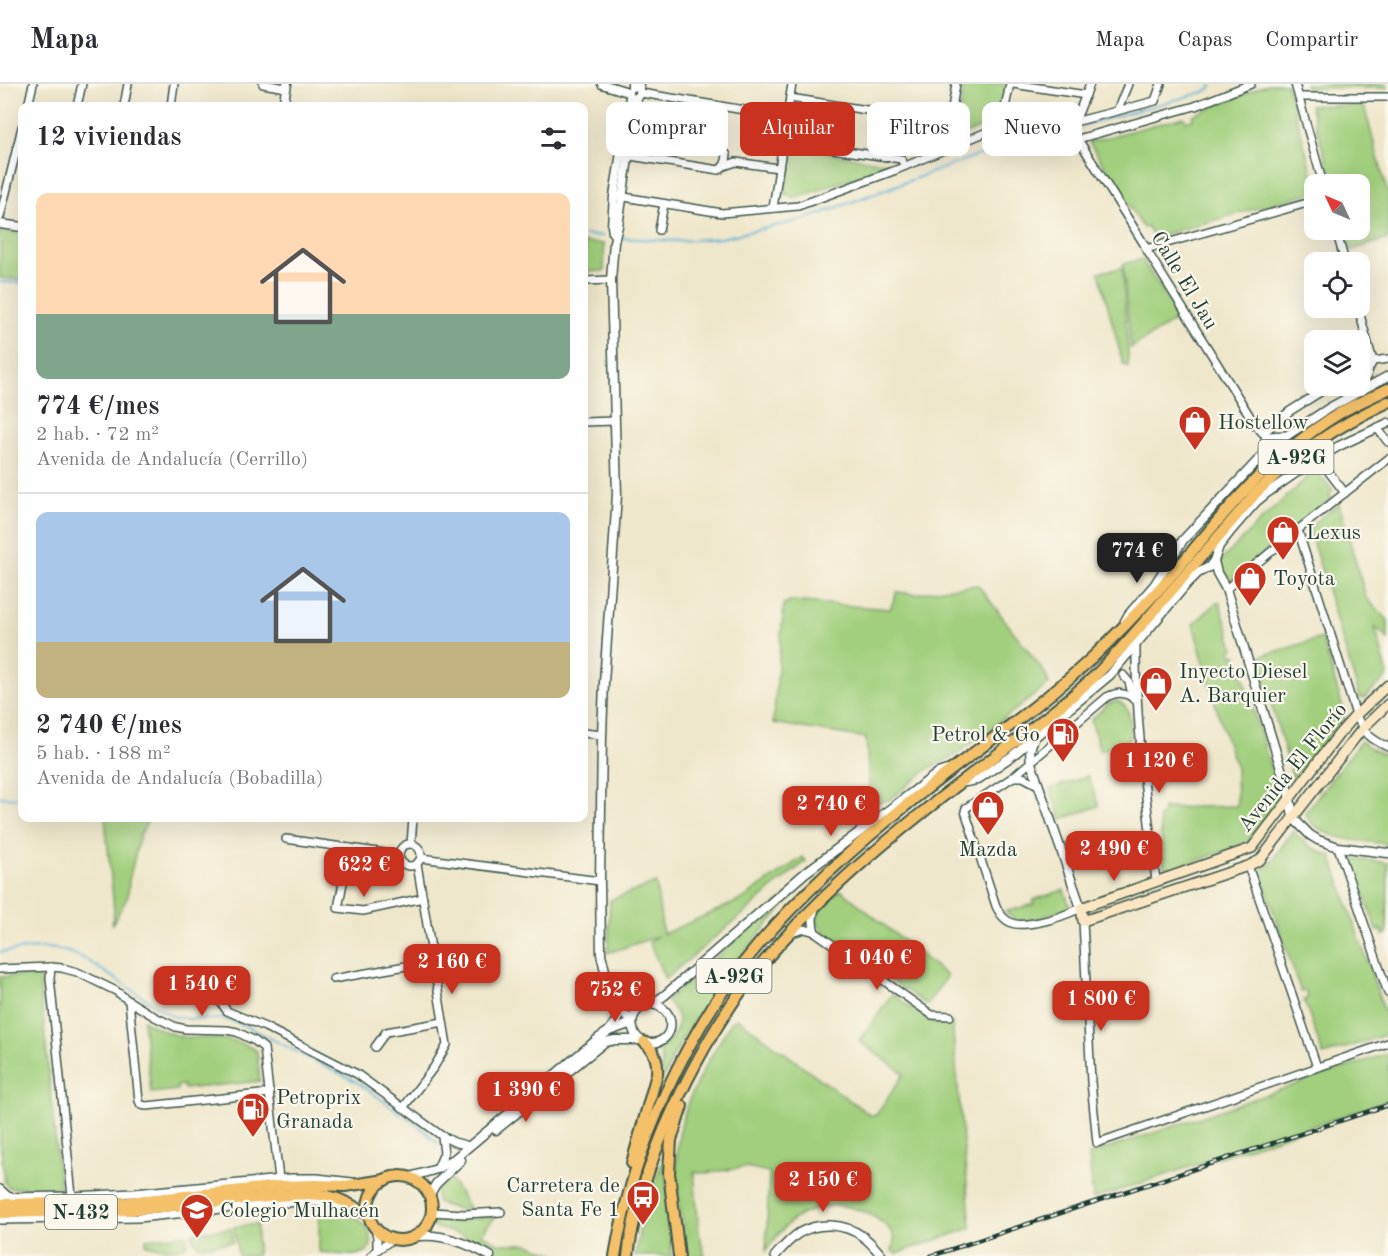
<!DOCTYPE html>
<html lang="es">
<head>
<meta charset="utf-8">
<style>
	:root { --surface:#fff; --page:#f7f7f7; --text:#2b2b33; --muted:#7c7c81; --line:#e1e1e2; --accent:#c8321e }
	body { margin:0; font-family:"Old Standard TT",serif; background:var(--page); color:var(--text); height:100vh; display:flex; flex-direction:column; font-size:22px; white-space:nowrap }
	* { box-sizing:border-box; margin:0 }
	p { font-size:20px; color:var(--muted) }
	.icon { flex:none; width:33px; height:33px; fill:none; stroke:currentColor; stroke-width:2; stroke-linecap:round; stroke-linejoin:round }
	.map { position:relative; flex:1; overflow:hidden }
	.side { position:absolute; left:18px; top:18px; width:570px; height:720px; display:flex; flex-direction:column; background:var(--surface); border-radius:12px; box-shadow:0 6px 24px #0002 }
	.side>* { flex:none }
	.banner { position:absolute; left:606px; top:18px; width:570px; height:54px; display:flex; gap:12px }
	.needle { width:39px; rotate:314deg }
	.controls { position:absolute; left:1304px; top:90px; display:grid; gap:12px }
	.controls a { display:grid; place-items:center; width:66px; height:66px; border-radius:12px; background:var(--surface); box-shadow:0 6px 24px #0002; font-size:30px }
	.price { position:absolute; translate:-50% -51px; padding:0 14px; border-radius:12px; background:var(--accent); color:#fff; font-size:20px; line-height:39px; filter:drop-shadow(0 2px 3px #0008) }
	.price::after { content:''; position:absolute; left:50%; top:36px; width:18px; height:14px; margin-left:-9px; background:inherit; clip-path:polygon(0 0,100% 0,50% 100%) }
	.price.current { background:#222; color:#fff }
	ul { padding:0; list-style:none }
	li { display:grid; align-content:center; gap:12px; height:318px; padding:0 18px }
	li+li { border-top:2px solid var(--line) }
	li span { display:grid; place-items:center; height:186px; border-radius:12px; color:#555 }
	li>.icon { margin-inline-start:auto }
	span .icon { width:108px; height:108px; fill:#fffc; stroke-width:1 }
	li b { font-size:26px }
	h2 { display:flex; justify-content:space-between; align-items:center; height:72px; padding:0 18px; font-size:26px }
	.pill { padding:0 21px; border-radius:12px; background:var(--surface); box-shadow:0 6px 24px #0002; font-size:21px; line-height:54px }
	.pill.current { background:var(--accent); color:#fff }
	header { display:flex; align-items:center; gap:36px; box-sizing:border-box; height:84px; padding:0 30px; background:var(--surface); border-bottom:2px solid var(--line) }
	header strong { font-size:28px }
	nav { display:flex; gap:33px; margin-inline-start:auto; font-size:21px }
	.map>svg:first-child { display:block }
	.green { fill:#a1cf7d; stroke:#608658; stroke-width:1.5 }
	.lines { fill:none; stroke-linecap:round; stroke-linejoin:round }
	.stream { stroke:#5aadd5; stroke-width:2 }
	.minor-casing { stroke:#3e564b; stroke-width:10 }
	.tertiary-casing { stroke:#3e564b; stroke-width:11 }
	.secondary-casing { stroke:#3e564b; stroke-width:12 }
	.trunk-casing { stroke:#3e564b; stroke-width:14 }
	.minor { stroke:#fff; stroke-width:7 }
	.tertiary { stroke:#fff; stroke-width:8 }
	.secondary { stroke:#fbe6c3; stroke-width:9 }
	.trunk { stroke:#f4c16a; stroke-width:10 }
	.rail-casing { stroke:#1f3d34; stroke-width:4.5 }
	.rail { stroke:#fbf7ec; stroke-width:2; stroke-dasharray:7; stroke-linecap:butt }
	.labels { text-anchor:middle; stroke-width:4.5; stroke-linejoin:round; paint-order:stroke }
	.shield { fill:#fbf7ec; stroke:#61756b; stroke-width:1.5 }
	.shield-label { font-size:20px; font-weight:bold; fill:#1f3d34 }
	.street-label { font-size:21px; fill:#1f3d34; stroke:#fbf7ec }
	.poi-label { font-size:21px; fill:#1f3d34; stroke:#fbf7ec; text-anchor:start }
</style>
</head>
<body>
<header>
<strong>Mapa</strong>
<nav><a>Mapa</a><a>Capas</a><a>Compartir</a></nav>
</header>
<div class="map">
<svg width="1388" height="1172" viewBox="0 0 1388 1172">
	<rect width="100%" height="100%" fill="#fbf7ec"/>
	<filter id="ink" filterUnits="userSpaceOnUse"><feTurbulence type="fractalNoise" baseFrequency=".0167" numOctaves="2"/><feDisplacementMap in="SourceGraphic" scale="12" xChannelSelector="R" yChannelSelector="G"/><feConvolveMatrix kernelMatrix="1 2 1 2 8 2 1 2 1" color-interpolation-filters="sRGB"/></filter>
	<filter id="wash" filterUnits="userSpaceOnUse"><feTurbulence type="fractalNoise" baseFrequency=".008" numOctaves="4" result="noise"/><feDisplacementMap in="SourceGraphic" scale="24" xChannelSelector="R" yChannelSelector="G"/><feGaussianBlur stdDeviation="1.35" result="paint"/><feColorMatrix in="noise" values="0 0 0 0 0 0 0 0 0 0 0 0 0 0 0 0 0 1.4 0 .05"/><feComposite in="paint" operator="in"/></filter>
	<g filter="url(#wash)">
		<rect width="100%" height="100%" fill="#efe7cb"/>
		<g class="green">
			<path d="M964 0H1007L1000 35 956 54Z"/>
			<path d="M1268 0H1287L1315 100 1314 108 1155 153 1147 142 1143 144 1089 58 1184 33 1186 37 1193 36V31Z"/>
			<path d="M1305 0H1388V4H1306Z"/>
			<path d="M1310 21 1364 22 1388 110V155L1351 166 1345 146H1359V100H1333Z"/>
			<path d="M790 63 891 80 794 115 784 109Z"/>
			<path d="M0 147 22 150V196L0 194Z"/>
			<path d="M584 158 604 160V187L584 188Z"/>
			<path d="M1142 175 1179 234 1131 264 1123 180Z"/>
			<path d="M1122 184 1128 265V283L1123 280 1099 188Z"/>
			<path d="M1315 386 1333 407 1329 411 1332 414 1229 497 1221 486 1219 479 1258 439Z"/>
			<path d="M1339 420 1366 514 1388 536V555L1375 543 1388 592 1363 615 1360 614 1308 443Z"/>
			<path d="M978 501 1045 589 1049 600 953 673 931 683 889 716 870 720 866 654 773 639 784 519 788 520 789 517 890 525 897 508 917 510 941 505Z"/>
			<path d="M1219 517 1234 564 1231 566 1232 571 1236 570 1281 716 1247 759 1165 788 1159 732 1163 731V724L1237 722 1236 681 1231 670 1218 629 1193 540Z"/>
			<path d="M1322 554 1345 631 1294 697 1257 573Z"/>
			<path d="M1117 617C1133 623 1130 640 1131 654L1100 667 1091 636 1108 620Z"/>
			<path d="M1361 657 1373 666 1388 673V760C1365 757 1332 757 1314 741 1310 738 1308 733 1305 729Z"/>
			<path d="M1088 692 1099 722 1061 735 1050 705Z"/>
			<path d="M105 734H129L148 737 140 751 129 796 128 812 112 841 114 825Z"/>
			<path d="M1293 747C1306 761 1313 765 1331 772L1388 938V950L1323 971 1304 916 1308 914 1306 907 1301 908 1259 785 1268 782Z"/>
			<path d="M803 773 806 777 776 801 754 821 665 895 649 858 658 852 608 869 610 816 656 799 663 850 741 816Z"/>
			<path d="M1351 774 1388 779 1387 850 1383 851 1381 845 1377 847Z"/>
			<path d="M805 799C761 846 718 897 684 952 673 971 665 991 655 1011L662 980 660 964C679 951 686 934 666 917L781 816Z"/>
			<path d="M841 806 947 892 927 921 826 850 817 839C817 823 831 815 841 806Z"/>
			<path d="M1064 806 1070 823C1060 829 1029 838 1017 836 1012 834 1009 832 1005 828L1034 820 1033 816Z"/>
			<path d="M39 891 60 1104H13L8 1103 5 1099 0 1059V893Z"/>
			<path d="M892 910 933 939 943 941 952 938 971 1144 896 1170 892 1167C893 1163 895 1158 894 1154 890 1137 858 1123 841 1122 828 1121 817 1124 805 1129 787 1136 777 1152 766 1167L769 1088 746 1083 706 1089 694 1088 699 1149 705 1172H686C681 1128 670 1081 682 1038 691 1002 713 970 731 938L737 934 870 1031H876L904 990 859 957Z"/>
			<path d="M143 936C156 943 168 950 183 953 212 957 228 949 257 967L260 997 184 1005 183 1001 177 1002V1006L151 1009Z"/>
			<path d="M1388 969V1017L1093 1115 1089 1071Z"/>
			<path d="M664 1073 672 1172H635L640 1143Z"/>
			<path d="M448 1091 470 1125C457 1126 448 1124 437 1118 434 1104 438 1100 448 1091Z"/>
			<path d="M287 1121C310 1121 331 1122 352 1131 368 1139 384 1167 356 1171 345 1172 330 1169 319 1168V1125L287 1123Z"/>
			<path d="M496 1132 481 1150 500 1160H528L562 1172H501L462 1151 433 1143 436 1137Z"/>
			<path d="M257 1140V1172H238L234 1143Z"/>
			<path d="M231 1144 233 1158 200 1162 193 1156 192 1149Z"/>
			<path d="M187 1150V1161C178 1168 157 1163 146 1160V1155Z"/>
		</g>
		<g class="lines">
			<g class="stream">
				<path d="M584 151 603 152"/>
				<path d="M621 154 677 157 721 154 806 135 992 66 1204 8 1211 4 1212 0"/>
				<path d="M0 198 22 199"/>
				<path d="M0 713 22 714"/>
				<path d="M0 868C35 865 51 858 85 875L172 932 190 935H223L240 939 357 998 419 1042 439 1060"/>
			</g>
		</g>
	</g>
	<g filter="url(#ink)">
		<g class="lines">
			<defs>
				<g id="minor">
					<path d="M263 0 286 4"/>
					<path d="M1013 0 1086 11"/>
					<path d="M1251 0 1195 22 1078 55 1144 160 1146 165 1154 178 1256 342 1266 352 1288 351"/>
					<path d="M1295 0 1323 100"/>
					<path d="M641 9 787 33"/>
					<path d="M1299 13H1388"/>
					<path d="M790 14 950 39"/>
					<path d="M28 22 33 0"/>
					<path d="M77 22 82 0"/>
					<path d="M124 22 128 0"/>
					<path d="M171 22 174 0"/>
					<path d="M1117 27 1128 0"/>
					<path d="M1075 38 1090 0"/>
					<path d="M1001 42 1010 0"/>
					<path d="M784 58 901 75 905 82"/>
					<path d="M945 66 956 0"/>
					<path d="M624 71 719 86C725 82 726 78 727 71L723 66 632 53"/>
					<path d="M724 82 736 78 778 84"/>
					<path d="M618 112 722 129 798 122 896 86 1001 42 1006 41 1044 46 1155 17 1161 0"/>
					<path d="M773 124 792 0"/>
					<path d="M0 133 22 43"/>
					<path d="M659 146 664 120"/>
					<path d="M1336 146 1345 178"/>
					<path d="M1146 165 1314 117"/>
					<path d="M584 197 611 196"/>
					<path d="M1358 224 1373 277"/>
					<path d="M1359 285 1373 277 1388 275"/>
					<path d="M1363 305 1369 285 1373 277"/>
					<path d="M584 338 615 337"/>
					<path d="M1377 344 1388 358"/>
					<path d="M1263 349 1290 327 1330 302"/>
					<path d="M1262 372 1266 352"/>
					<path d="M1319 375 1345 409"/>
					<path d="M1298 446 1356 631C1364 649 1370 655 1388 663"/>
					<path d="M1226 505 1290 452 1388 375"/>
					<path d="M1136 560C1135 639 1147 719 1156 797"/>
					<path d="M1123 591 1129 598 1133 615"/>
					<path d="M584 649 602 651"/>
					<path d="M1013 693H1023L1038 701"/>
					<path d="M286 755 399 771"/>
					<path d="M411 760 413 734"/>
					<circle cx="410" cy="771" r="11"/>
					<path d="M1338 763 1388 909"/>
					<path d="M350 764 338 824 363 827 423 814"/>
					<path d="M421 774 600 797"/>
					<path d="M1248 782 1317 983"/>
					<path d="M1081 824C1068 830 1055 835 1040 838 1020 842 1006 844 996 822L965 727 966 724 1013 693 1107 613C1118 608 1123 608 1133 614"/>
					<path d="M1083 837 1091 998 1097 1059 1388 959"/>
					<path d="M815 848C812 839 812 833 815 825"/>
					<path d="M791 849 805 845 815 848 932 931 950 932"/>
					<path d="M51 883 50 894 72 1112"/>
					<path d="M0 885 51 883 62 884 77 888 116 907 129 917 155 933 176 943 186 945 227 946 237 948 255 957 264 964 279 1095"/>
					<path d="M333 895 434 877"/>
					<path d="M219 916 227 927 265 943 357 990 442 1052 454 1058 469 1062"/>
					<path d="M129 917 139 1017 141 1021 147 1022 270 1009"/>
					<path d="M375 963 386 948 443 938"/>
					<path d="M403 1024 434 983 447 961 417 780"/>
					<path d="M437 1085 444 1069 442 1052"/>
					<path d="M0 1105 9 1113"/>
					<path d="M0 1113 72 1112 134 1109 291 1094H317L352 1098"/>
					<path d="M432 1128 464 1130 501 1128"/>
					<path d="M0 1136 139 1134 280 1119 315 1118 350 1123"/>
					<path d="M375 1144 377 1153V1166"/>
					<path d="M371 1172 377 1166 393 1155"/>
				</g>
				<g id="tertiary">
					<path d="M602 0 628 8"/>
					<path d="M632 3V0"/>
					<path d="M633 15 637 14 641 9 639 4V0"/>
					<path d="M283 22 287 0"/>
					<path d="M0 140 22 143"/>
					<path d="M613 149 612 142 614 112 630 13"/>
					<path d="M1214 477 1217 489 1226 505 1290 714 1293 733 1296 737 1310 751 1318 756 1338 763 1388 769"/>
					<path d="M1125 537 1129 530 1155 500 1183 456 1262 372 1288 351 1329 324 1388 292"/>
					<path d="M1034 655C1029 664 1030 670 1031 679L1081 824"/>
					<path d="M960 699 977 696 1012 672 1110 591 1186 501 1198 489 1209 483 1214 477 1219 462 1230 448 1256 418 1267 409 1313 377 1339 362 1388 339"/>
					<path d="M651 920C678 923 676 960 650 959 644 959 638 955 635 950 630 941 632 930 640 924 644 921 649 921 653 919 657 917 661 914 665 911L805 789 938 689 947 686"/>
					<path d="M632 935 627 933 620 926 617 920 606 891 601 870 600 797 602 651 604 598 617 411 611 196 614 158 618 142 637 14"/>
					<path d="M609 947 618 934 617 921"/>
					<path d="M496 1046 605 958 615 956H641"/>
					<path d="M410 1093 437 1085 454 1075 600 953 609 947 632 939"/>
					<path d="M430 1110 436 1100 461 1076"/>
					<path d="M413 1153C440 1148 467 1159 490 1172"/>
					<path d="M775 1172C782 1164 790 1155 799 1149 818 1138 844 1139 862 1152 870 1157 876 1165 882 1172"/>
				</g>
				<path id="secondary" d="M1388 601 1356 631 1339 650 1252 764 1081 824 1083 837 1248 782 1260 776 1362 645 1388 620"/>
				<g id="trunk">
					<path d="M632 1079 657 990C658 977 655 967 644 958"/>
					<circle cx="400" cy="1124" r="32"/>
					<path d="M0 1120 129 1118 280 1102 315 1101 345 1102 385 1096"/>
					<path d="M0 1129 131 1126 278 1112C296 1111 317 1108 335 1114 346 1118 359 1125 369 1131"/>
					<path d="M615 1172C633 1063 687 944 759 860 805 806 860 758 916 713 975 666 1039 624 1094 572 1117 550 1139 527 1161 503 1201 459 1236 410 1282 371 1300 356 1320 341 1340 329 1355 320 1372 313 1388 305"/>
					<path d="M628 1172C633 1129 648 1085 664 1046 686 995 713 944 746 900 806 822 882 759 960 699 1005 664 1053 631 1095 592 1120 567 1143 540 1166 513 1196 479 1226 444 1256 409 1298 368 1335 343 1388 318"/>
					<path d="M679 1172 669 1089 671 1056 682 1022"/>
				</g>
			</defs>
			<use href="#minor" class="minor-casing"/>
			<use href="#tertiary" class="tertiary-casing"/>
			<use href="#secondary" class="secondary-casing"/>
			<use href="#trunk" class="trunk-casing"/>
			<use href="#minor" class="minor"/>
			<use href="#tertiary" class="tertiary"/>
			<use href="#secondary" class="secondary"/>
			<use href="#trunk" class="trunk"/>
			<defs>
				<path id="rail" d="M931 1172 1388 1021"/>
			</defs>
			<use href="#rail" class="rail-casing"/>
			<use href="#rail" class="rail"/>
		</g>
	</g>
	<defs>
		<symbol id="shop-pin" viewBox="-11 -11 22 30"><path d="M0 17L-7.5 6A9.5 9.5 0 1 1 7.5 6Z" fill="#c8321e" stroke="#fbf7ec"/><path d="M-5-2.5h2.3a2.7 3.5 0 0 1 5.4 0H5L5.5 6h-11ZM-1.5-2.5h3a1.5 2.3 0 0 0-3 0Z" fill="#fff"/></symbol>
		<symbol id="fuel-pin" viewBox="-11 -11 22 30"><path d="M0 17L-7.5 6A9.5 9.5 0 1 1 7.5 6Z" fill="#c8321e" stroke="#fbf7ec"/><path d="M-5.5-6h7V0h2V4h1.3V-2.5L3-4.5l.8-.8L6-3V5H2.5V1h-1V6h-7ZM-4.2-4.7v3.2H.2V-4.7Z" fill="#fff"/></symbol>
		<symbol id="bus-pin" viewBox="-11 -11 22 30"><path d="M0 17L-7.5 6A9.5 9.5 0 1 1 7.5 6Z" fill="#c8321e" stroke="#fbf7ec"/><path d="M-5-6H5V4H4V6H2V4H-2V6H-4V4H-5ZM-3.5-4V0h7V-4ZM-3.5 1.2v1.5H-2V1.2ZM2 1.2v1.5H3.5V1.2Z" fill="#fff"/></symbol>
		<symbol id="school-pin" viewBox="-11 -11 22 30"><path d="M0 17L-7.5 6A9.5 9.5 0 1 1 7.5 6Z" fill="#c8321e" stroke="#fbf7ec"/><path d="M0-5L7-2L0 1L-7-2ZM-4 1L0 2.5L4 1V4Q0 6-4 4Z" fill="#fff"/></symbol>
	</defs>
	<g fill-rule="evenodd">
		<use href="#shop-pin" x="1176" y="319" width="38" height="52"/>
		<use href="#shop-pin" x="1264" y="429" width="38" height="52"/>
		<use href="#shop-pin" x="1231" y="475" width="38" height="52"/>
		<use href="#shop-pin" x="1137" y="580" width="38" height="52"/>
		<use href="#fuel-pin" x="1044" y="631" width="38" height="52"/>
		<use href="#shop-pin" x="969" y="704" width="38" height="52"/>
		<use href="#fuel-pin" x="234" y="1006" width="38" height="52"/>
		<use href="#bus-pin" x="624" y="1094" width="38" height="52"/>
		<use href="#school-pin" x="178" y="1107" width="38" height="52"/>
	</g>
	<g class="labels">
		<g class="shield">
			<rect x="1258.5" y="356" width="75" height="34" rx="4.5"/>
			<rect x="696.5" y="875" width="75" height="34" rx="4.5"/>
			<rect x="45" y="1111" width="72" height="34" rx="4.5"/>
		</g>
		<g class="shield-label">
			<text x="1296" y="380">A-92G</text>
			<text x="734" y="899">A-92G</text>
			<text x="81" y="1135">N-432</text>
		</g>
		<g class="street-label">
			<text transform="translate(1185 196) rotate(59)" y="7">Calle El Jau</text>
			<text transform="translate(1292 683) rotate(-51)" y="7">Avenida El Florío</text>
		</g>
		<g class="poi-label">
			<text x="1218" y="345">Hostellow</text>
			<text x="1306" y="455">Lexus</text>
			<text x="1273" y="501">Toyota</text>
			<text x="1179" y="594">Inyecto Diesel<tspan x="1179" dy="24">A. Barquier</tspan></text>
			<text x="1040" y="657" text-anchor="end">Petrol &amp; Go</text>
			<text x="988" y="772" text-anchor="middle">Mazda</text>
			<text x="276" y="1020">Petroprix<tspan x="276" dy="24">Granada</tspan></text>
			<text x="620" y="1108" text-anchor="end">Carretera de<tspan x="620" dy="24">Santa Fe 1</tspan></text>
			<text x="220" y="1133">Colegio Mulhacén</text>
		</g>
	</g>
</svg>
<div class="controls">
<a><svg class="needle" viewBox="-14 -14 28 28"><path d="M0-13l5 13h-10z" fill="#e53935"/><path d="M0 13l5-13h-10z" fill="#7c7c81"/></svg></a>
<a><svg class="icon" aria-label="locate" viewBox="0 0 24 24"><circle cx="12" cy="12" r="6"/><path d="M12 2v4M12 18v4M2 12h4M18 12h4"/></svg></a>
<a><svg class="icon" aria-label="layers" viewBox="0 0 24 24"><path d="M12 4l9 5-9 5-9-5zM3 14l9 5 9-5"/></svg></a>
</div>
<b class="price current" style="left:1137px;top:500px">774 €</b>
<b class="price" style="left:1159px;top:710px">1 120 €</b>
<b class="price" style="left:831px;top:753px">2 740 €</b>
<b class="price" style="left:1114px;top:798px">2 490 €</b>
<b class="price" style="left:364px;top:814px">622 €</b>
<b class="price" style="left:877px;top:907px">1 040 €</b>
<b class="price" style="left:452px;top:911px">2 160 €</b>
<b class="price" style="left:202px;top:933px">1 540 €</b>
<b class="price" style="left:615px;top:939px">752 €</b>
<b class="price" style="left:1101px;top:948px">1 800 €</b>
<b class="price" style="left:526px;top:1039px">1 390 €</b>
<b class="price" style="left:823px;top:1129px">2 150 €</b>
<div class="banner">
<a class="pill">Comprar</a>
<a class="pill current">Alquilar</a>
<a class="pill">Filtros</a>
<a class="pill">Nuevo</a>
</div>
<section class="side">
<h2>12 viviendas<svg class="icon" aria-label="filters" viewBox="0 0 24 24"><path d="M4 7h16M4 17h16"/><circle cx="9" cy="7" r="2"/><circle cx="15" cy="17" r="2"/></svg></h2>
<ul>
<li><span style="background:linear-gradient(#ffd9b3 65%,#7fa58c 0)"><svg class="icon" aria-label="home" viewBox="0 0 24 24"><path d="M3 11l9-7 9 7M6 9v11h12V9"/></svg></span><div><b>774 €/mes</b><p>2 hab. · 72 m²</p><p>Avenida de Andalucía (Cerrillo)</p></div></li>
<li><span style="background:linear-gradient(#a9c7e8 70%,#c2b280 0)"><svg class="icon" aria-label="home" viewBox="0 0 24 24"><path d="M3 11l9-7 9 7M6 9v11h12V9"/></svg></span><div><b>2 740 €/mes</b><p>5 hab. · 188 m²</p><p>Avenida de Andalucía (Bobadilla)</p></div></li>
</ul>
</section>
</div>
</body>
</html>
